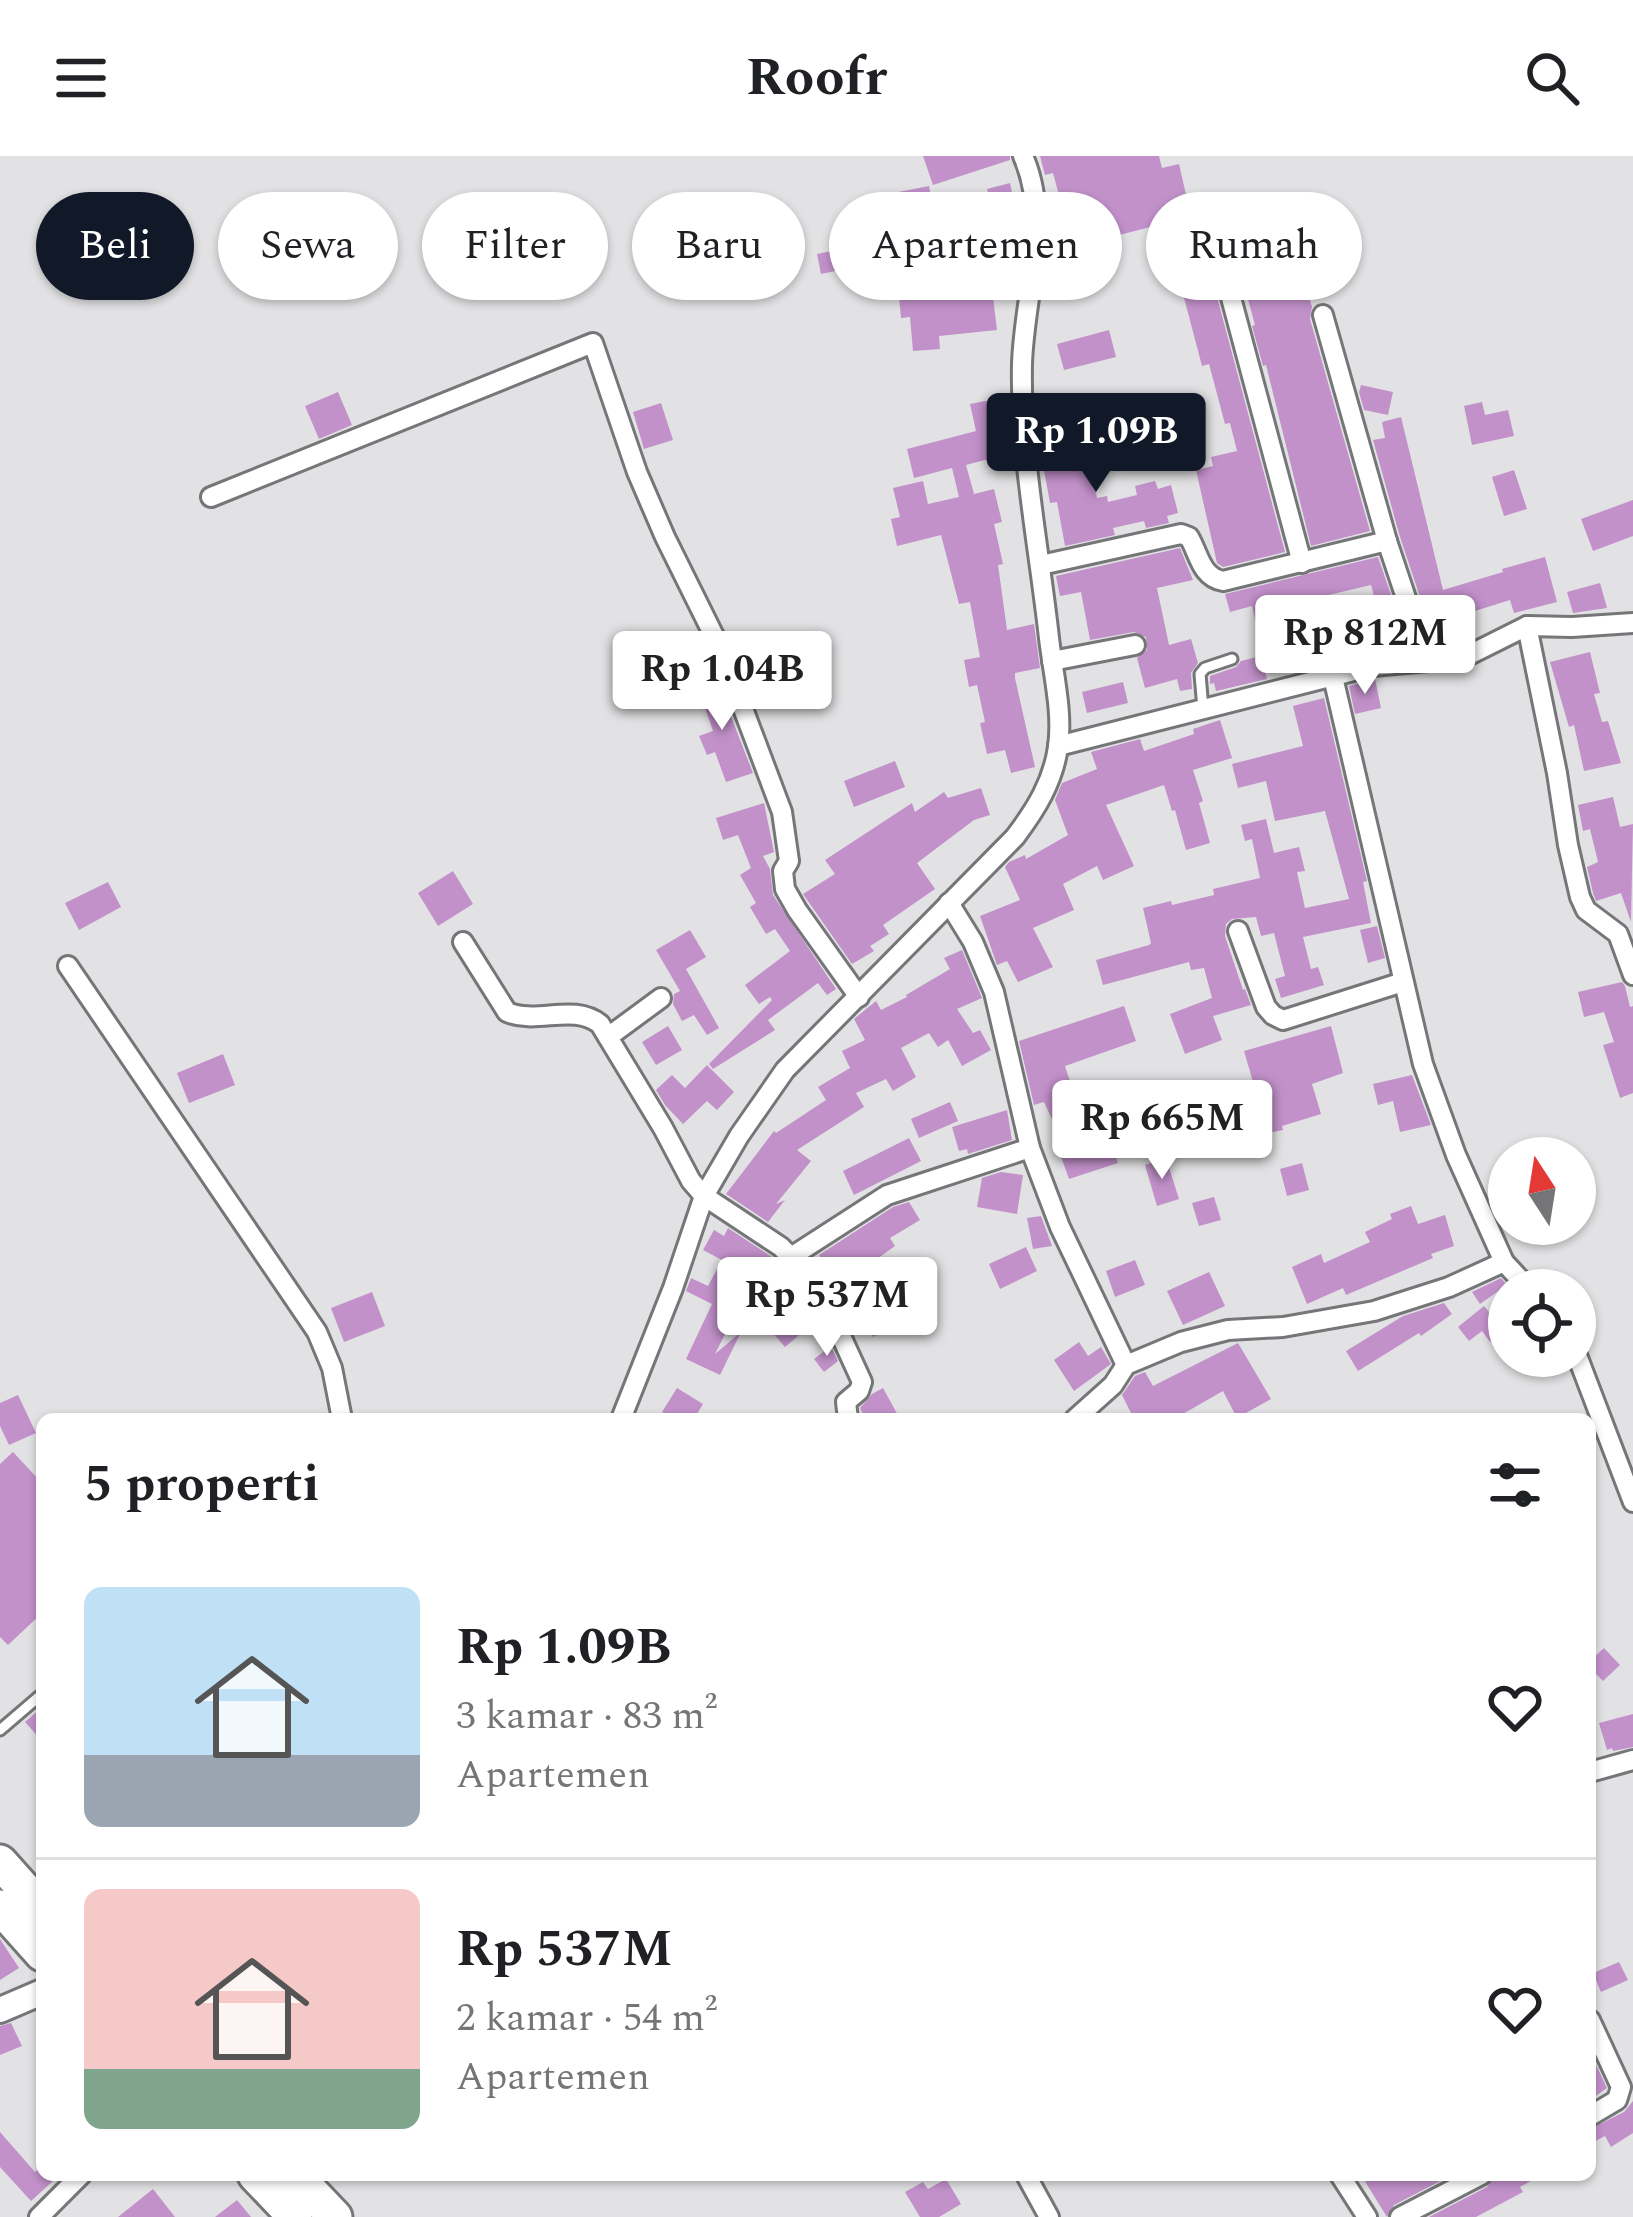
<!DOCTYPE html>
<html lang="id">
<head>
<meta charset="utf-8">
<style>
	:root { --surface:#fff; --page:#f2f2f2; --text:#202124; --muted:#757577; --line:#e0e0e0; --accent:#111827 }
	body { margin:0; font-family:Spectral,serif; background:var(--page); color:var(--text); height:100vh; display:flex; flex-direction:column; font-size:45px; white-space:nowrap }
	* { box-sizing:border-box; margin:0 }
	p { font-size:39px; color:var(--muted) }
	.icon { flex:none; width:66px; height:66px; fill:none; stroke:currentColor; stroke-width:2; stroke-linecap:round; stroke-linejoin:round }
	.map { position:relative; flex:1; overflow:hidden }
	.drawer { position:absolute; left:36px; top:1257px; width:1560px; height:768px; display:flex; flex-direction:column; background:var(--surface); border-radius:18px; box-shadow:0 3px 9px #0004 }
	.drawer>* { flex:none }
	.top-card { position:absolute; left:36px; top:36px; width:1563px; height:108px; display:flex; gap:24px }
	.needle { width:78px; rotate:348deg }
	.fabs { position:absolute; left:1488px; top:981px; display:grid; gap:24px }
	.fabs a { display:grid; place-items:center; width:108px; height:108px; border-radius:50%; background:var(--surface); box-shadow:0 3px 9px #0004; font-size:60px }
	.price { position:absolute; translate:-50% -102px; padding:0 27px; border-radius:12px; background:#fff; color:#222; font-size:39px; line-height:78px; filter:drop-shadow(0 3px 6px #0008) }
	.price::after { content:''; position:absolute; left:50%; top:72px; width:36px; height:27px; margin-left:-18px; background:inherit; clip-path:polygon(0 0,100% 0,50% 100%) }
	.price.on { background:var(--accent); color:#fff }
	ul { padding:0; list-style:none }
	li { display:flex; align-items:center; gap:36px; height:300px; padding:0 48px }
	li+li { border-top:3px solid var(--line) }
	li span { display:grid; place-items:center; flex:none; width:336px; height:240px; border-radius:18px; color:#555 }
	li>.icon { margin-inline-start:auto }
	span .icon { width:144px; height:144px; fill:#fffc; stroke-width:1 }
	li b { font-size:51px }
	h2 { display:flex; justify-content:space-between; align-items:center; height:144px; padding:0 48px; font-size:51px }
	.chip { padding:0 42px; border-radius:54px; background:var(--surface); box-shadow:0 3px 9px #0004; font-size:42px; line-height:108px }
	.chip.on { background:var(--accent); color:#fff }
	header { display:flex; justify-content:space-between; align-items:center; height:156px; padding:0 48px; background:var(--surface); font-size:54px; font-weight:700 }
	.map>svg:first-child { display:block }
	.building { fill:#c291ca }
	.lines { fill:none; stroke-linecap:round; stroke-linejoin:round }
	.lane-casing { stroke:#757677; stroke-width:15 }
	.street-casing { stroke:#757677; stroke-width:24 }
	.secondary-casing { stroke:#757677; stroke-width:30 }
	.highway-casing { stroke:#757677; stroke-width:39 }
	.lane { stroke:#fff; stroke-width:9 }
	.street { stroke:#fff; stroke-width:18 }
	.secondary { stroke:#fff; stroke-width:24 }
	.highway { stroke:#fff; stroke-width:33 }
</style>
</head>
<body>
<header><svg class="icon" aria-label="menu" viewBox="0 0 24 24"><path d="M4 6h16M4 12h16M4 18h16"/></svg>Roofr<svg class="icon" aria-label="search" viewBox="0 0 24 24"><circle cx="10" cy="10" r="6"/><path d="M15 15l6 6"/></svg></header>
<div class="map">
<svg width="1633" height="2061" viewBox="0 0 1633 2061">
	<rect width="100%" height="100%" fill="#e2e2e4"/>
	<g class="building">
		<path d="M923 0H1010V4L933 29Z"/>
		<path d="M1040 0H1159L1162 12 1179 8 1192 65 1183 67 1194 115 1209 111 1285 396 1223 411 1217 407 1196 314 1213 310 1211 301 1237 295 1230 267 1225 268 1209 208 1202 210 1177 115 1161 119 1150 71 1104 83 1108 100 1100 102 1105 125 1061 133 1058 114 1069 112 1064 94 1073 92 1053 17 1045 19Z"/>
		<path d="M1010 27 1014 46 1008 47 1017 89 999 93 1003 132 992 133 997 174 939 180 940 193 913 195 910 161 901 162 899 141 938 138 936 115 942 114 935 79 996 66 987 33Z"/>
		<path d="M929 30 933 52 892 61 888 38Z"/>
		<path d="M1271 58 1273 64 1297 59 1303 91 1233 106 1226 75 1253 69 1251 62Z"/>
		<path d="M846 92 850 112 821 118 817 98Z"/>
		<path d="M1302 117 1312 151 1310 163 1370 375 1311 390 1266 209 1263 210 1252 170 1255 169 1245 132Z"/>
		<path d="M1109 174 1116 201 1064 214 1057 188Z"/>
		<path d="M1361 229 1393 236 1388 259 1364 254 1359 236Z"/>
		<path d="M338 236 352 269 319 283 305 250Z"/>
		<path d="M1000 242 1005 266 999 268 1007 298 966 309 974 338 994 333 1002 366 994 368 1003 408 998 409 1007 474 1034 468 1040 512 1015 517V522L1035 611 1011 617 1005 594 987 598 980 567 985 566 977 529 969 531 964 504 980 501 970 446 959 448 941 379 897 390 891 363 900 361 893 332 923 325 928 348 959 341 952 312 914 322 907 293 976 275 970 248Z"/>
		<path d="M1482 246 1485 259 1508 254 1514 280 1472 289 1464 250Z"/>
		<path d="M661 247 673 284 644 293 633 256Z"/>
		<path d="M1401 261 1443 434 1503 416 1502 413 1545 401 1557 446 1514 457 1510 444 1456 461 1458 469 1432 477 1400 381 1373 284 1385 282 1382 266Z"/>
		<path d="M1093 279 1096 300 1090 301 1097 342 1107 340 1108 346 1137 339 1135 330 1155 325 1158 333 1171 329 1178 357 1167 360 1169 367 1146 372 1144 365 1113 372 1115 379 1065 390 1057 346 1050 347 1039 287Z"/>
		<path d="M1514 314 1527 353 1504 360 1492 321Z"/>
		<path d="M1633 344V380L1593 395 1581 363Z"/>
		<path d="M1180 392 1193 424 1157 432 1169 489 1191 483 1198 507 1191 517 1192 533 1180 535 1177 523 1145 532 1137 502 1147 494 1146 481 1134 476 1090 484 1081 436 1060 440 1056 420Z"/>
		<path d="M1378 401 1398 459 1381 464 1371 429 1320 441 1330 485 1264 503 1252 450 1230 456 1225 438Z"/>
		<path d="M1600 427 1607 452 1573 457 1567 436Z"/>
		<path d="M1590 496 1600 537 1594 538 1602 566 1608 565 1621 607 1584 615 1574 569 1569 571 1550 506Z"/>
		<path d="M1261 500 1267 523 1216 535 1214 527 1210 528V520L1236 511 1241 505Z"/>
		<path d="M716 522 753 617 726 626 715 596 707 599 699 580 713 575 702 543 698 545 693 529Z"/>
		<path d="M1375 523 1381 552 1355 558 1349 530Z"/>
		<path d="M1123 526 1128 547 1087 557 1082 536Z"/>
		<path d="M1324 542 1367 725 1363 726 1371 767 1303 781 1311 813 1318 811 1324 829 1281 842 1275 823 1285 820 1274 777 1261 780 1256 761 1232 763 1226 768 1225 780 1243 834 1245 833 1251 849 1213 860 1222 884 1185 898 1170 858 1212 842 1204 812 1191 814 1189 806 1103 829 1096 804 1149 789 1151 787 1143 752 1171 745 1172 749 1214 739 1213 733 1260 722 1252 683 1245 685 1241 669 1266 663 1274 697 1299 691 1305 715 1297 716 1305 752 1349 743 1325 655 1275 665 1266 625 1238 632 1232 608 1303 590 1293 550Z"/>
		<path d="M1220 564 1232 602 1193 614 1203 645 1199 647 1210 687 1186 694 1175 654 1172 655 1164 629 1106 649 1134 710 1103 724 1097 710 1063 728 1074 754 1033 772 1053 811 1018 826 1007 805 997 809 980 760 1020 744 1005 711 1009 706 1025 699 1026 703 1068 679 1055 644 1062 627 1097 613 1091 596 1140 583 1144 595 1194 578 1193 573Z"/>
		<path d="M895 605 905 631 854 651 844 625Z"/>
		<path d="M981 632 990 659 974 664 917 707 935 733 883 769 889 778 870 790 874 795 852 808 803 738 835 718 825 704 912 647 915 656 944 636 948 642Z"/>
		<path d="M1613 641 1620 671 1633 668 1631 766 1621 737 1596 745 1593 737 1587 711 1598 706 1590 673 1583 675 1578 649Z"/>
		<path d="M764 647 774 696 763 700 770 713 773 739 836 833 827 839 818 827 768 864 775 874 713 913 709 908 772 844 770 841 759 848 745 829 790 795 775 773 766 778 750 751 756 747 740 719 751 712 738 679 723 684 716 662Z"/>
		<path d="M453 715 473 748 438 770 418 737Z"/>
		<path d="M108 726 121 751 79 774 65 747Z"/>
		<path d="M1377 770 1385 802 1368 807 1360 774Z"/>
		<path d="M690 774 706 801 686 813 719 872 707 879 694 859 682 865 673 848 674 838 680 835 656 794Z"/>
		<path d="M962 794 982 842 957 853 973 877 980 874 991 894 962 910 948 884 938 891 929 877 901 892 916 921 893 935 886 923 856 937 864 951 797 994 811 1005 776 1048 785 1044 768 1066 726 1038 774 975 776 977 826 944 818 931 850 912 842 895 865 884 854 863 876 845 881 854 907 841 906 839 950 813 944 802Z"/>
		<path d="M1622 826 1625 830 1630 851 1633 850V937L1620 942 1603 889 1614 886 1604 856 1584 861 1578 836Z"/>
		<path d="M1124 850 1136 885 1065 910 1076 944 1081 942 1099 980 1108 976 1118 1007 1069 1023 1061 1001 1068 998 1044 946 1034 949 1019 885Z"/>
		<path d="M668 870 682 894 656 909 642 886Z"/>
		<path d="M1331 870 1343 917 1312 928 1321 958 1282 970 1283 974 1224 987 1220 965 1255 958 1253 951 1260 950 1244 895Z"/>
		<path d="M223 898 235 929 189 947 177 917Z"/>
		<path d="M707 909 734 936 717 954 707 945 683 968 665 949 656 934 672 919 685 932Z"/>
		<path d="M1412 919 1431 969 1400 976 1393 945 1378 949 1373 928Z"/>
		<path d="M1148 933 1157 966 1135 973 1126 940Z"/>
		<path d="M950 946 958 965 919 982 911 963Z"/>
		<path d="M1007 954 1012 984 968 998 967 993 959 995 952 971Z"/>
		<path d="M909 982 921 1005 854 1039 843 1015Z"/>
		<path d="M1166 1002 1179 1043 1157 1050 1145 1009Z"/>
		<path d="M1302 1007 1309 1034 1287 1040 1280 1013Z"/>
		<path d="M1001 1016 1023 1019 1017 1058 977 1051 982 1022Z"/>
		<path d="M1214 1041 1221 1064 1199 1070 1192 1047Z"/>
		<path d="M909 1046 920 1064 890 1082 895 1090 839 1130 819 1099 893 1051Z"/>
		<path d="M1411 1050 1418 1068 1445 1059 1454 1090 1431 1098 1433 1102 1346 1139 1343 1132 1307 1148 1292 1111 1321 1098 1324 1107 1370 1086 1365 1076 1392 1063 1390 1058Z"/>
		<path d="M1041 1060 1052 1090 1033 1093 1027 1062Z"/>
		<path d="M728 1072 772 1101 796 1126 818 1163 785 1191 759 1161 778 1145 755 1119 715 1198 741 1176 720 1219 686 1203 712 1148 686 1135 691 1122 708 1130 722 1104 703 1094 714 1074 724 1080Z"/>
		<path d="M1026 1091 1037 1115 1000 1133 989 1108Z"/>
		<path d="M1135 1104 1145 1129 1115 1141 1106 1115Z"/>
		<path d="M1209 1116 1225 1150 1183 1169 1167 1135Z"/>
		<path d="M1501 1122 1507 1129 1480 1148 1472 1136Z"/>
		<path d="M372 1136 385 1170 344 1186 331 1152Z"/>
		<path d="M885 1141 900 1166 873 1181 863 1166 877 1158 872 1149Z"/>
		<path d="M1444 1147 1452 1158 1421 1180 1419 1177 1358 1215 1346 1195 1403 1160Z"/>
		<path d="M1484 1150 1504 1174 1490 1186 1482 1175 1469 1185 1458 1171Z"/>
		<path d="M1079 1186 1088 1200 1101 1191 1111 1208 1074 1235 1054 1204Z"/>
		<path d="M1238 1187 1271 1243 1237 1262 1223 1235 1174 1263H1134L1122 1239 1135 1220 1145 1216 1153 1230Z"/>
		<path d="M831 1190 838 1205 824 1216 814 1203Z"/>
		<path d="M677 1232 703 1248 694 1263H674L662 1256Z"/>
		<path d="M883 1232 900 1263H865L860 1252 872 1238Z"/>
		<path d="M18 1239 36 1277 9 1289 0 1270V1247Z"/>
		<path d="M13 1296 42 1327V1457L8 1489 0 1481V1308Z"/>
		<path d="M1604 1492 1620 1509 1603 1525 1590 1512V1505Z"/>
		<path d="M42 1551V1585L25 1566Z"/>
		<path d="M1633 1558V1591L1613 1595 1612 1592 1607 1594 1599 1567Z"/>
		<path d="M0 1783 19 1812 0 1824Z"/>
		<path d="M1619 1806 1628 1824 1601 1836 1593 1817Z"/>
		<path d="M11 1867 22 1890 0 1899V1870Z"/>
		<path d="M1590 1896 1607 1932 1590 1944Z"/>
		<path d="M1633 1945V1977L1611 1991 1605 1980 1590 1988V1973L1624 1956Z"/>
		<path d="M0 1976 35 2016 40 2012 42 2019H47L53 2025 31 2045 0 2011Z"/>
		<path d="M1361 2019H1452L1394 2049 1387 2061Z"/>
		<path d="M1494 2019H1542L1520 2031 1523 2036 1476 2061H1429L1487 2031Z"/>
		<path d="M946 2023 961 2048 939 2061H920L905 2036 923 2026 928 2033Z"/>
		<path d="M153 2033 175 2061H118Z"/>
		<path d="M237 2044 251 2061H215Z"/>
	</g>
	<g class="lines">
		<defs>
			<g id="lane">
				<path d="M1203 553 1200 518 1205 512 1232 503"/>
				<path d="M0 1574 42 1538"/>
			</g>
			<g id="street">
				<path d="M1226 123 1302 407"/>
				<path d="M1323 159 1387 385 1427 505"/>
				<path d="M211 341 593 187 637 316 665 381 721 494 782 656 789 705 783 715 785 733 797 754 859 841"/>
				<path d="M1041 409 1181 378 1189 381C1199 398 1201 421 1223 425L1387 385"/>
				<path d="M1527 470 1557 617 1568 689 1580 741 1586 754 1618 778 1633 819"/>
				<path d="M1052 505 1135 489"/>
				<path d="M1333 521 1423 908 1456 999 1504 1106 1530 1134"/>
				<path d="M1058 590 1373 510 1451 503 1471 498 1527 470 1572 471 1633 467"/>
				<path d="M949 747 973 786 994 836 1030 992 1060 1071 1126 1209"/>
				<path d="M1238 775 1266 851 1273 859 1283 864 1403 826"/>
				<path d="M463 786 507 856C537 869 573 847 600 868L663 972 691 1025 704 1040 781 1091 807 1118 825 1145 862 1226 859 1235 846 1246 848 1263"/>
				<path d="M68 810 317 1176 332 1212 342 1263"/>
				<path d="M608 881 661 842"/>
				<path d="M791 1101 887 1039 1030 992"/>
				<path d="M1575 1194 1633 1346"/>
				<path d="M621 1263 673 1132 704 1040 739 980 785 914 1015 681C1036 653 1053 626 1058 591 1063 556 1053 517 1049 482 1039 391 1020 299 1022 208 1024 139 1052 66 1023 0"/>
				<path d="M1075 1263 1113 1229 1126 1209 1181 1186 1228 1174 1283 1171 1374 1155 1449 1131 1504 1106"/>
				<path d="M1590 1616 1633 1604"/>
				<path d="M1590 1864 1621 1931 1617 1944 1590 1960"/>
				<path d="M1026 2019 1049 2061"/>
				<path d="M1340 2019 1367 2061"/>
				<path d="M39 2061 81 2019"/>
				<path d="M1400 2061 1481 2019"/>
			</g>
			<path id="secondary" d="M0 1854 42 1836"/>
			<g id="highway">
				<path d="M0 1706 42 1753"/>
				<path d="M0 1751 42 1798"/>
				<path d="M255 2019 295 2061"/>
				<path d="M295 2019 335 2061"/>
			</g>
		</defs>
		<use href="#lane" class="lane-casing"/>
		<use href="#street" class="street-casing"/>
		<use href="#secondary" class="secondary-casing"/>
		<use href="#highway" class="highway-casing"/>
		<use href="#lane" class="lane"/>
		<use href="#street" class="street"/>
		<use href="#secondary" class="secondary"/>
		<use href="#highway" class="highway"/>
	</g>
</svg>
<div class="fabs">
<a><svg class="needle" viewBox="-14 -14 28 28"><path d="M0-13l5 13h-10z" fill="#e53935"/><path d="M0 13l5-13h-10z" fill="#757577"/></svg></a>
<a><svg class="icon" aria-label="locate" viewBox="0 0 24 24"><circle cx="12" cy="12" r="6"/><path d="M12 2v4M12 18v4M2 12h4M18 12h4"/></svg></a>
</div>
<b class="price on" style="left:1096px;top:339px">Rp 1.09B</b>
<b class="price" style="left:1365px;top:541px">Rp 812M</b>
<b class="price" style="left:722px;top:577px">Rp 1.04B</b>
<b class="price" style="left:1162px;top:1026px">Rp 665M</b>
<b class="price" style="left:827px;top:1203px">Rp 537M</b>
<div class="top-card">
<a class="chip on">Beli</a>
<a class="chip">Sewa</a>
<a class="chip">Filter</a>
<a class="chip">Baru</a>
<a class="chip">Apartemen</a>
<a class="chip">Rumah</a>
</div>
<section class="drawer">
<h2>5 properti<svg class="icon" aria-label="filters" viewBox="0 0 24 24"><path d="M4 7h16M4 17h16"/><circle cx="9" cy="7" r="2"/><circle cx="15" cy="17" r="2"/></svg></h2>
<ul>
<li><span style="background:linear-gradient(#bfe0f5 70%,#9aa5b1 0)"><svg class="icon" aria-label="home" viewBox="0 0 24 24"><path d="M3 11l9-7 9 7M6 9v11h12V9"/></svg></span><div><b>Rp 1.09B</b><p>3 kamar · 83 m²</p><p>Apartemen</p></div><svg class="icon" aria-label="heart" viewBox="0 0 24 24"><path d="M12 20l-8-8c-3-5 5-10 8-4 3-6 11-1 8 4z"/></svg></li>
<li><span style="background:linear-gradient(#f6c9c9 75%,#7fa58c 0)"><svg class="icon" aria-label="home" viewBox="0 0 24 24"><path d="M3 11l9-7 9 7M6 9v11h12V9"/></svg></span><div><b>Rp 537M</b><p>2 kamar · 54 m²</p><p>Apartemen</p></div><svg class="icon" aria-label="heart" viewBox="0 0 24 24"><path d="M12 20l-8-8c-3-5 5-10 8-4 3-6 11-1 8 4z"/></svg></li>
</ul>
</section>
</div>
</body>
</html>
